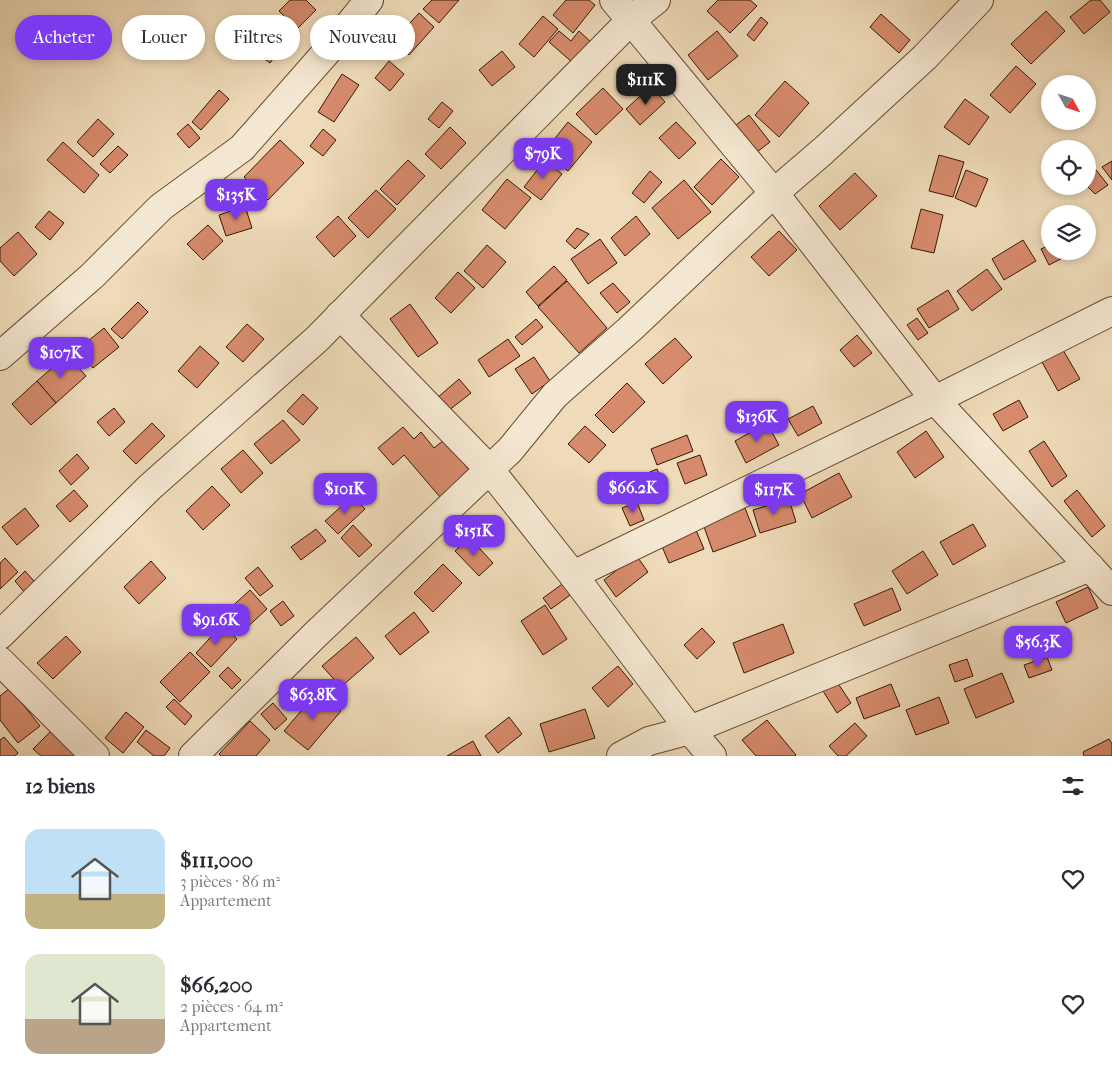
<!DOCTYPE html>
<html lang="fr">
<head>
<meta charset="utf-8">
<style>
	:root { --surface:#fff; --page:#f2f2f3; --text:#2b2b33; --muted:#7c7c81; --accent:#7c3aed }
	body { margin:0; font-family:"IM FELL French Canon",serif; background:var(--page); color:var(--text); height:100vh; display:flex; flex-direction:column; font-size:19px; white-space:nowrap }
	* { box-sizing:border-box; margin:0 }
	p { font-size:16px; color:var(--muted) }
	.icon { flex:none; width:28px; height:28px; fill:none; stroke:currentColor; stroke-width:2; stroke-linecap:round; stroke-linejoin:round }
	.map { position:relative; height:756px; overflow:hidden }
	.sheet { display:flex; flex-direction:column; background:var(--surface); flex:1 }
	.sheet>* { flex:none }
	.top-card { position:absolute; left:15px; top:15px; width:500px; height:45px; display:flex; gap:10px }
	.needle { width:32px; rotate:130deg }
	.fabs { position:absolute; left:1041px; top:75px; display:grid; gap:10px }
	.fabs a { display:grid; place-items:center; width:55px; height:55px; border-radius:50%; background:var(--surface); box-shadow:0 2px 8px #0003; font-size:25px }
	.price { position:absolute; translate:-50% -42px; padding:0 11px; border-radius:10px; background:var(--accent); color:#fff; font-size:16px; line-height:32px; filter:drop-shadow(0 1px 2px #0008) }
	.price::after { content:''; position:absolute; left:50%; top:30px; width:15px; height:11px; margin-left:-8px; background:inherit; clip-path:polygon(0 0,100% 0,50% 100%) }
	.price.current { background:#222; color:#fff }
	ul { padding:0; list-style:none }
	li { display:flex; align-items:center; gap:15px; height:125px; padding:0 25px }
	li span { display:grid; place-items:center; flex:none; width:140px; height:100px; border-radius:15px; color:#555 }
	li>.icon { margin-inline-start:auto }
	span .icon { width:60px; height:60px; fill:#fffc; stroke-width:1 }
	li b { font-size:21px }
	h2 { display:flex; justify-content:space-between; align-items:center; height:60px; padding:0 25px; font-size:21px }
	.pill { padding:0 18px; border-radius:22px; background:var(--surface); box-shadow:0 2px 8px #0003; font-size:18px; line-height:45px }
	.pill.current { background:var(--accent); color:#fff }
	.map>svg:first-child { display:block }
	.building { fill:#d78b6d; stroke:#381805 }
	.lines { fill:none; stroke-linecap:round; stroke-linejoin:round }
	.minor-casing { stroke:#664932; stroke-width:30 }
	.minor { stroke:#f5e8d2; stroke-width:28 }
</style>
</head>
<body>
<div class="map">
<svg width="1112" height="756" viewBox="0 0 1112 756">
	<rect width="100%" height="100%" fill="#efdbb9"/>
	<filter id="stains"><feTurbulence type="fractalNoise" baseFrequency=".004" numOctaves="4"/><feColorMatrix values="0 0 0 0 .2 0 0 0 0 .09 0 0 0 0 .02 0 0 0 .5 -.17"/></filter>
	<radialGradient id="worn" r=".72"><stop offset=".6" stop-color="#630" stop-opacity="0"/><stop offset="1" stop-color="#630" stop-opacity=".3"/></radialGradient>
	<g class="building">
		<path d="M290 0H306L316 10 297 29 279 11Z"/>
		<path d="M432 0H459L439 23 423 9Z"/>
		<path d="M566 0H589L595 5 573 33 553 15Z"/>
		<path d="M718 0H750L757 6 730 33 707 11Z"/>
		<path d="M1091 0H1100L1110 12 1084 34 1070 17Z"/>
		<path d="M1046 11 1065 31 1031 64 1011 44Z"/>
		<path d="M419 13 434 27 409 55 394 41Z"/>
		<path d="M881 14 910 40 899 53 870 27Z"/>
		<path d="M543 16 558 29 534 57 519 44Z"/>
		<path d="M761 17 768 23 754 41 747 35Z"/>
		<path d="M270 21 290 37 270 63 249 48Z"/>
		<path d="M559 31 571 41 579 31 591 42 573 63 549 42Z"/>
		<path d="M717 31 738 56 708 80 688 55Z"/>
		<path d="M502 51 515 67 492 86 479 70Z"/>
		<path d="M389 61 404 74 390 91 375 78Z"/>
		<path d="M1016 66 1036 84 1010 113 990 95Z"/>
		<path d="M342 74 359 85 334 122 318 112Z"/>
		<path d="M785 81 809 103 779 137 755 115Z"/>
		<path d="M651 86 665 102 640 125 626 109Z"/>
		<path d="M603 88 623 109 596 135 576 114Z"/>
		<path d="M219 90 229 99 201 130 192 122Z"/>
		<path d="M965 99 989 117 969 145 944 127Z"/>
		<path d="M442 102 453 111 439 128 428 119Z"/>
		<path d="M749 115 770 142 757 152 736 125Z"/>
		<path d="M98 119 114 134 93 157 77 142Z"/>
		<path d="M568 122 592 142 568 171 544 152Z"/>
		<path d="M676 122 696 143 679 159 659 138Z"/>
		<path d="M188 124 200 138 189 148 177 134Z"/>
		<path d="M450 127 466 143 441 169 425 154Z"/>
		<path d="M323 129 336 140 323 156 310 146Z"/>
		<path d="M523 139 540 152 532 163 514 150Z"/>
		<path d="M280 140 304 163 268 200 244 177Z"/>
		<path d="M63 142 99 175 84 193 47 160Z"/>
		<path d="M118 146 128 155 110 173 100 164Z"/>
		<path d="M939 155 964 162 953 197 929 191Z"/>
		<path d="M721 159 739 177 712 205 694 187Z"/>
		<path d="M408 160 425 176 397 205 380 189Z"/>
		<path d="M545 160 562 174 541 200 524 187Z"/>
		<path d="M1112 161V180L1102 167Z"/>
		<path d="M966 170 988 179 976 207 955 198Z"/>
		<path d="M1096 170 1108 185 1095 194 1087 186 1088 178Z"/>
		<path d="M650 171 662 182 644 203 632 193Z"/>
		<path d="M855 173 877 196 840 230 819 206Z"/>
		<path d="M507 179 531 198 505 229 482 210Z"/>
		<path d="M684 180 711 212 678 239 652 208Z"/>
		<path d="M376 190 396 209 368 238 348 218Z"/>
		<path d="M245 206 252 228 226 236 219 215Z"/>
		<path d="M921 209 943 215 934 253 911 248Z"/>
		<path d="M49 211 64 223 50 240 35 227Z"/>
		<path d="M338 216 356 236 334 257 316 237Z"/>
		<path d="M636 216 650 234 625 256 611 238Z"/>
		<path d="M208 225 223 241 203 260 187 244Z"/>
		<path d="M577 228 589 234 575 249 566 241Z"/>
		<path d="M779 231 797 250 769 276 751 257Z"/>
		<path d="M18 232 37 254 14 276 0 261V248Z"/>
		<path d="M600 239 617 263 588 284 571 259Z"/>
		<path d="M1023 240 1036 261 1004 280 992 259Z"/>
		<path d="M487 245 506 262 483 288 464 271Z"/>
		<path d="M1050 245V251H1076L1049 265 1041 249Z"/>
		<path d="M554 266 567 280 538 306 526 292Z"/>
		<path d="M987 269 1002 289 972 311 957 291Z"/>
		<path d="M458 272 475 288 451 313 435 298Z"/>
		<path d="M567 281 607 328 579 353 538 307Z"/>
		<path d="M613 283 630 302 617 313 600 293Z"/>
		<path d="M948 290 959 309 929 328 917 309Z"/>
		<path d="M138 302 148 312 122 339 111 329Z"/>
		<path d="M410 304 438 343 418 357 390 319Z"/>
		<path d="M917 318 928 333 918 340 907 325Z"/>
		<path d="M536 319 543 327 522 345 515 337Z"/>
		<path d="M247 324 264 339 243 362 226 347Z"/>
		<path d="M104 328 119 347 93 368 78 349Z"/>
		<path d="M857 335 872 353 854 367 840 350Z"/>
		<path d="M675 338 692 357 663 384 645 364Z"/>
		<path d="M508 339 520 356 489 377 478 360Z"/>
		<path d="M200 346 219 363 197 388 178 371Z"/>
		<path d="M1063 350 1080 379 1058 391 1042 362Z"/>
		<path d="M67 355 86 376 56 403 37 381Z"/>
		<path d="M534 357 550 381 532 394 515 369Z"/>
		<path d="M459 379 471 393 448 411 437 398Z"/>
		<path d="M37 381 56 403 31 425 12 404Z"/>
		<path d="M627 383 645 402 613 433 595 415Z"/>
		<path d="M303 394 318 408 303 425 287 411Z"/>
		<path d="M1019 400 1028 417 1003 431 993 414Z"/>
		<path d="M813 406 822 423 798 436 788 419Z"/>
		<path d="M114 408 125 422 109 436 97 422Z"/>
		<path d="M283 420 300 440 271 464 254 444Z"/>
		<path d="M152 423 165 436 136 464 123 451Z"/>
		<path d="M767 423 779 445 746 463 735 441Z"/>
		<path d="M585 426 606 445 589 463 568 444Z"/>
		<path d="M403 427 414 439 421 432 434 448 444 440 470 471 440 497 404 455 393 465 378 448Z"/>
		<path d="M926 431 944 457 915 478 897 452Z"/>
		<path d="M687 435 693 451 657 465 651 449Z"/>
		<path d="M1044 441 1067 476 1052 487 1029 451Z"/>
		<path d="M243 450 263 473 241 493 221 469Z"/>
		<path d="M77 454 89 468 71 485 59 471Z"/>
		<path d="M700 455 707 475 685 484 677 463Z"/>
		<path d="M657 469 665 488 638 501 629 481Z"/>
		<path d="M839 473 852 497 812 518 800 494Z"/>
		<path d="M212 486 230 505 203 530 186 511Z"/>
		<path d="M74 490 88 506 70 522 56 506Z"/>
		<path d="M1077 490 1105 526 1092 537 1064 501Z"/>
		<path d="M353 496 365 509 338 534 325 521Z"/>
		<path d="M789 499 796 522 760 533 753 510Z"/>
		<path d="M637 502 644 520 630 526 622 508Z"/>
		<path d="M25 508 39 526 17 545 2 527Z"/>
		<path d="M745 508 756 536 713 552 703 524Z"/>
		<path d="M693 523 704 549 669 563 658 537Z"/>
		<path d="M973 524 986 546 953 565 940 542Z"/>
		<path d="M353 525 372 545 359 557 341 538Z"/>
		<path d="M316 529 326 541 301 560 291 547Z"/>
		<path d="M469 537 493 563 479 576 455 551Z"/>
		<path d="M923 551 938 575 907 594 892 571Z"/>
		<path d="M636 555 648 572 616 597 604 580Z"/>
		<path d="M5 558 18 572 0 589V563Z"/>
		<path d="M151 561 166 578 139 604 124 587Z"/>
		<path d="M443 564 462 583 433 612 414 593Z"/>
		<path d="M258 567 273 586 260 596 245 578Z"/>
		<path d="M25 571 41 589 30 599 15 581Z"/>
		<path d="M565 582 573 593 551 609 543 598Z"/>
		<path d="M1088 587 1098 608 1066 623 1056 602Z"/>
		<path d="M892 588 901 610 864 626 854 604Z"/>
		<path d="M250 590 267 609 242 632 225 613Z"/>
		<path d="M283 601 294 616 281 626 270 611Z"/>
		<path d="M545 605 567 639 543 655 521 621Z"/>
		<path d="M414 612 429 632 400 655 385 636Z"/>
		<path d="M783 624 794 653 744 673 733 643Z"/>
		<path d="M222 625 237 639 211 667 196 653Z"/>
		<path d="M702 628 715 642 697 659 684 645Z"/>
		<path d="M66 636 81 652 53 679 37 663Z"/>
		<path d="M356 637 374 658 341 687 322 666Z"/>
		<path d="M190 652 210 672 180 702 160 682Z"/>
		<path d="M1047 657 1052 670 1029 678 1024 665Z"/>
		<path d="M967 659 973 676 955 682 949 665Z"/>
		<path d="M618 666 633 684 608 707 592 688Z"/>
		<path d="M228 667 241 680 232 689 219 676Z"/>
		<path d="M1002 673 1014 702 976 718 964 689Z"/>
		<path d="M837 682 851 703 837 713 823 691Z"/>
		<path d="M891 684 900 706 864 719 856 698Z"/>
		<path d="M10 688 40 726 18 743 0 720V696Z"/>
		<path d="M318 691 341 711 308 750 284 731Z"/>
		<path d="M939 697 949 723 916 735 906 710Z"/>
		<path d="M174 699 192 716 185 725 166 707Z"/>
		<path d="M273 703 287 719 275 730 261 714Z"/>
		<path d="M585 709 595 738 549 752 540 724Z"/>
		<path d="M126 712 144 727 123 753 105 738Z"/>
		<path d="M509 717 522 734 498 753 485 736Z"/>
		<path d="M767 720 796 755 795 756H756L742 740Z"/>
		<path d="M250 721 270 740 256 756H221L219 754Z"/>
		<path d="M855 723 867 736 846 756H838L829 746Z"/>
		<path d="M55 727 92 756H41L33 749Z"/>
		<path d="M146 730 170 748 164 756H154L137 742Z"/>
		<path d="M4 737 18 753 15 756H0V740Z"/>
		<path d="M1109 739 1112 744V756H1084L1083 752Z"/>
		<path d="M473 741 481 756H447Z"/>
	</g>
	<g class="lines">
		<defs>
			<g id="minor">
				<path d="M614 0 778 198 935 400 1112 591"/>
				<path d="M340 315 490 470 573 575 690 730 712 756"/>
				<path d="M0 356 92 276 161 207 242 148 331 47 369 0"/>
				<path d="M573 575 935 400 1112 311"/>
				<path d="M0 635 150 487 317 339 631 20 656 0"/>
				<path d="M0 661 95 756"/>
				<path d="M193 756 315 635 510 450 555 395 630 329 774 193 823 151 925 57 979 0"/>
				<path d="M621 756 649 741 690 730 1090 567"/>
			</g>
		</defs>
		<use href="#minor" class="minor-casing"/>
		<use href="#minor" class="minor"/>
	</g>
	<rect width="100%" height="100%" filter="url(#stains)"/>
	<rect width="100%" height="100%" fill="url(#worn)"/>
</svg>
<div class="fabs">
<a><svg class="needle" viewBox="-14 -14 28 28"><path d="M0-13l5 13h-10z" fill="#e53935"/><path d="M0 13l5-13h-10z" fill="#7c7c81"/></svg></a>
<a><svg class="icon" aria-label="locate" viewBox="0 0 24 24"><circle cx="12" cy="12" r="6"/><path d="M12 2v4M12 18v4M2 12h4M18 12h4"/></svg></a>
<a><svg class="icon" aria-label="layers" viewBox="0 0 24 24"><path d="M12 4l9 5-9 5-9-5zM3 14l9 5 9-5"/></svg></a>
</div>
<b class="price current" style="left:646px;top:106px">$111K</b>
<b class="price" style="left:543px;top:180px">$79K</b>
<b class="price" style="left:236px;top:221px">$135K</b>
<b class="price" style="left:61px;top:379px">$107K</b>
<b class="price" style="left:757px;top:443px">$136K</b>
<b class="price" style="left:633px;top:514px">$66.2K</b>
<b class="price" style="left:345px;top:515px">$101K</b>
<b class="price" style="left:774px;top:516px">$117K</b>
<b class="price" style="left:474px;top:557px">$151K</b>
<b class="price" style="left:216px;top:646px">$91.6K</b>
<b class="price" style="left:1038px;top:668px">$56.3K</b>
<b class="price" style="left:313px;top:721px">$63.8K</b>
<div class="top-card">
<a class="pill current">Acheter</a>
<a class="pill">Louer</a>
<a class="pill">Filtres</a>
<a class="pill">Nouveau</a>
</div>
</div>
<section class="sheet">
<h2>12 biens<svg class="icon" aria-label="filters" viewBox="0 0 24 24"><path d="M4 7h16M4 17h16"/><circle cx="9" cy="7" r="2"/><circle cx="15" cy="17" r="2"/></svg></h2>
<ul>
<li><span style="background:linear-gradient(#bfe0f5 65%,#c2b280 0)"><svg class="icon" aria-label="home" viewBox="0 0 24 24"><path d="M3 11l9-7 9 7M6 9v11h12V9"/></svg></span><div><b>$111,000</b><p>3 pièces · 86 m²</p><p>Appartement</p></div><svg class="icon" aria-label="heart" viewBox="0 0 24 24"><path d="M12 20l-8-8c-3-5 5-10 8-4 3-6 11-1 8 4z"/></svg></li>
<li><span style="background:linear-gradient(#dfe7d0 65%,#b9a48a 0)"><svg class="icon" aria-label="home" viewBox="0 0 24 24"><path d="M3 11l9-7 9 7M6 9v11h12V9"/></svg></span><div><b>$66,200</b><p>2 pièces · 64 m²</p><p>Appartement</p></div><svg class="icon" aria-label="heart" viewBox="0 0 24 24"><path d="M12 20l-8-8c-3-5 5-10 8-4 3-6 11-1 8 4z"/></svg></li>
</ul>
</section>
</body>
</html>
